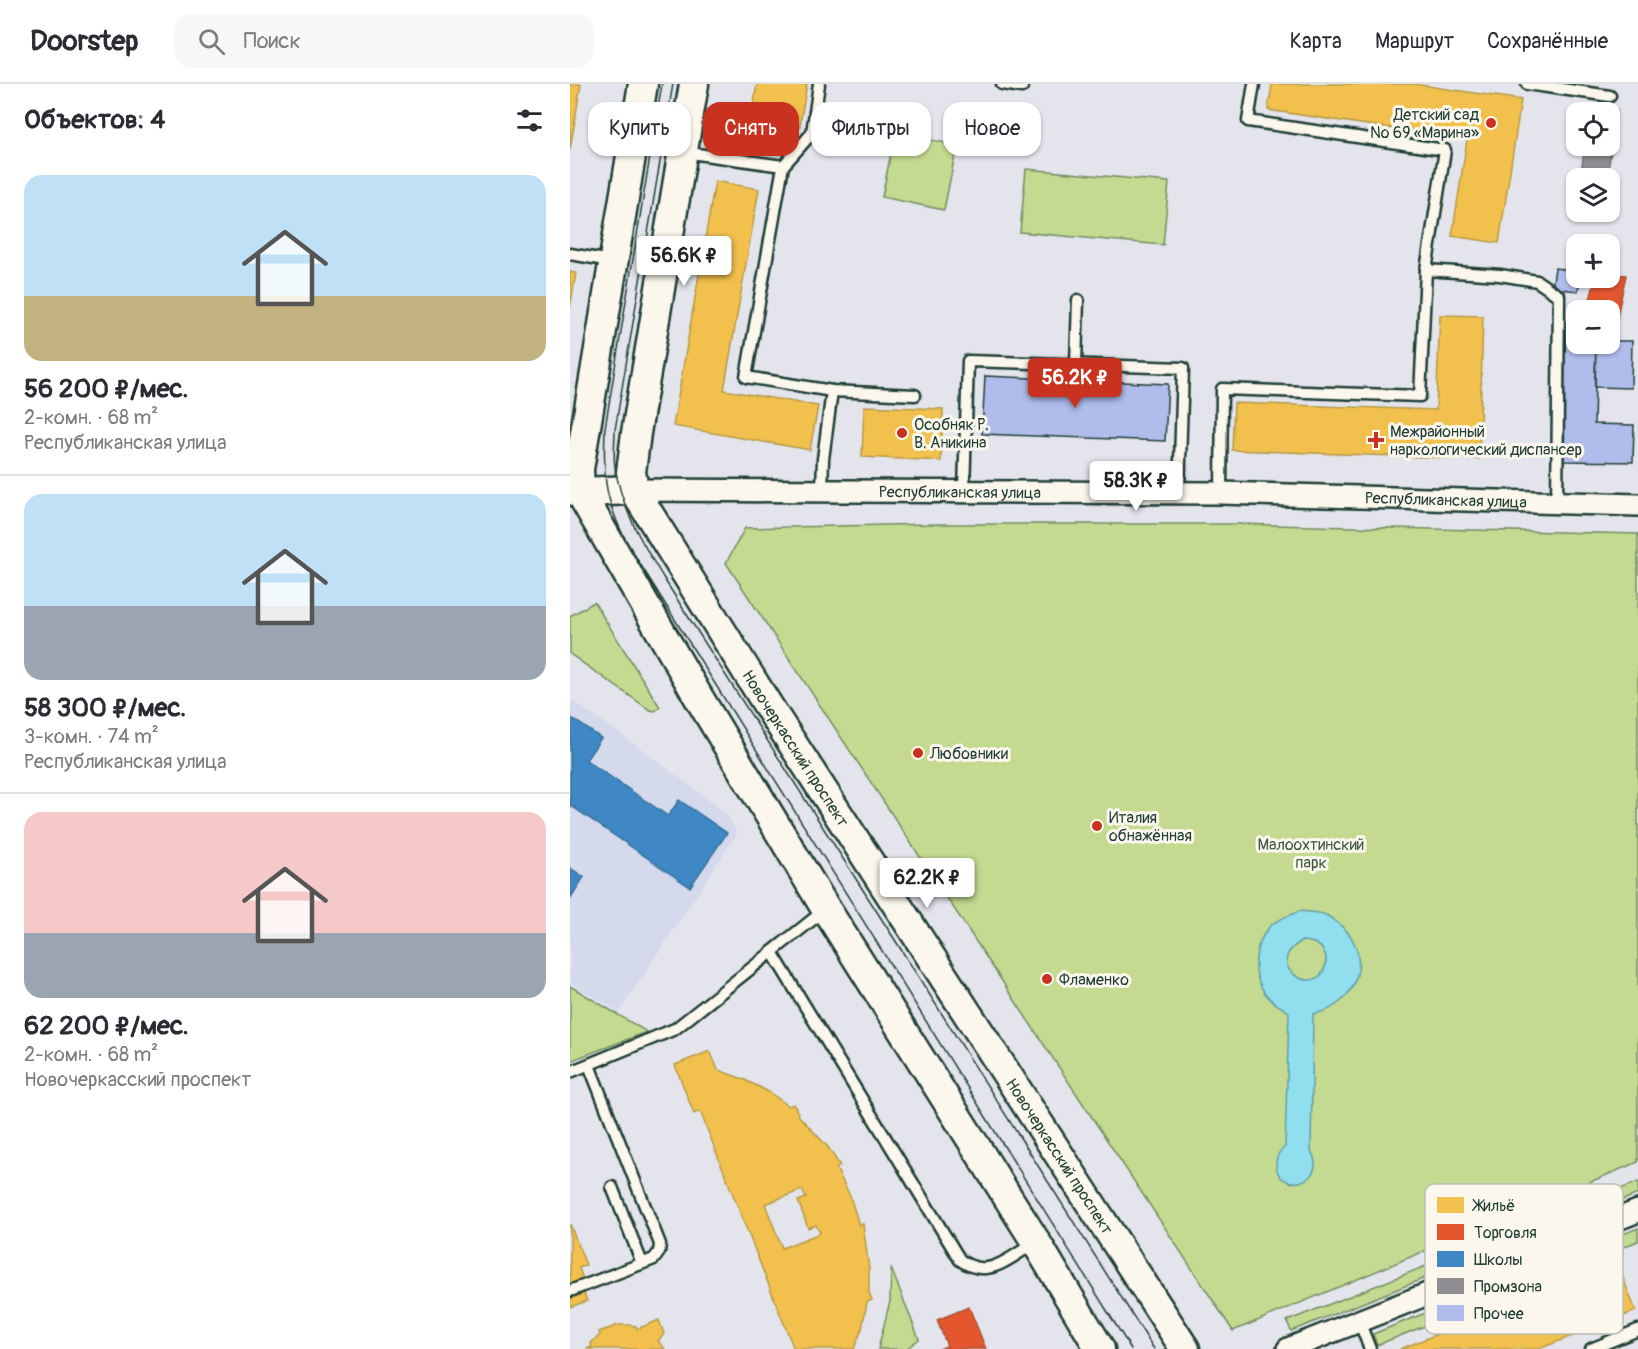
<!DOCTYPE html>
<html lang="ru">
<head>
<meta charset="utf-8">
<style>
	:root { --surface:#fff; --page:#f7f7f7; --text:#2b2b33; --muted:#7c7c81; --line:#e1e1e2; --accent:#c8321e }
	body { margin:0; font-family:Pangolin,sans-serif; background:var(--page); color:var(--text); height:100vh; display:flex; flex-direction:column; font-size:22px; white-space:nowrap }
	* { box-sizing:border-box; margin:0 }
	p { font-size:20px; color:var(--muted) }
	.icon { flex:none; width:33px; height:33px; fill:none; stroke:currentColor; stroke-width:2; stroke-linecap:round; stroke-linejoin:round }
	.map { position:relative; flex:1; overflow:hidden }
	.sheet { display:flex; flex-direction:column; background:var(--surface); width:570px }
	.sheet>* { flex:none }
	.hud { position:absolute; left:18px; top:18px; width:570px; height:54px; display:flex; gap:12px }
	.fabs { position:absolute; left:996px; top:18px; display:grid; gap:12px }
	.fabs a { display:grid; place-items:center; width:54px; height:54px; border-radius:12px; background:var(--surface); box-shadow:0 2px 4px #0004; font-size:30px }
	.price { position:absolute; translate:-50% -51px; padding:0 14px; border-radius:6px; background:#fff; color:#222; font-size:20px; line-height:39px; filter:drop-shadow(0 2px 3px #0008) }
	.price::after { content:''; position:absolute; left:50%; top:36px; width:18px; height:14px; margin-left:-9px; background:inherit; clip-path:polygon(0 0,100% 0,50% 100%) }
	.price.on { background:var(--accent); color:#fff }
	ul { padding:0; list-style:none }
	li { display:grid; align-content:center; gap:12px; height:318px; padding:0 24px }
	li+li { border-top:2px solid var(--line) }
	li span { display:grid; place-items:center; height:186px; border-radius:18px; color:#555 }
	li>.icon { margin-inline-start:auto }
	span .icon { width:108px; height:108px; fill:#fffc; stroke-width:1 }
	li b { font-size:26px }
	h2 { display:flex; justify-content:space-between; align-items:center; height:72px; padding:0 24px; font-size:26px }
	.chip { padding:0 21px; border-radius:18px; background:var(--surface); box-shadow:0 2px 4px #0004; font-size:21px; line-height:54px }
	.chip.on { background:var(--accent); color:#fff }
	header { display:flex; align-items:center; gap:36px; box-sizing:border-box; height:84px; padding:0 30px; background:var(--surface); border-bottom:2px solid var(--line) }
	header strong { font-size:28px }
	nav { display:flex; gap:33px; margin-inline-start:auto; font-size:21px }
	.search { width:420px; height:54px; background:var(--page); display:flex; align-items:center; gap:15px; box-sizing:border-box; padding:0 21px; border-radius:18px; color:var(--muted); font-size:22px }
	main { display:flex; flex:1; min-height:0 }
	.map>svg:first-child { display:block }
	.built { fill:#d4d9ec }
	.green { fill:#c3da90; stroke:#718c62; stroke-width:1.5 }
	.water { fill:#90deee; stroke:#639ea4; stroke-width:1.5; fill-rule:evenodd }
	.homes { fill:#f2c14e; stroke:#b39946; stroke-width:1.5; fill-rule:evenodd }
	.shops { fill:#e4572e; stroke:#a94f30; stroke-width:1.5 }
	.schools { fill:#3f88c5; stroke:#35729a; stroke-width:1.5 }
	.industry { fill:#8d8d92; stroke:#6c7576; stroke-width:1.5 }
	.building { fill:#b0bcec; stroke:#1f3d34; stroke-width:1.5 }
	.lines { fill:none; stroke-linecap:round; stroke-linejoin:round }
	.lane-casing { stroke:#1f3d34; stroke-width:15 }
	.street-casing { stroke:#1f3d34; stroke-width:26 }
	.secondary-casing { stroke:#1f3d34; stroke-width:33 }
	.lane { stroke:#fbf7ec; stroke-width:10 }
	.street { stroke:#fbf7ec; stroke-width:21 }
	.secondary { stroke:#fbf7ec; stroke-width:28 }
	.tram { stroke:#1f3d34; stroke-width:1.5 }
	.poi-dot { fill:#c8321e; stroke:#fbf7ec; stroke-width:2 }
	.labels { text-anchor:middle; stroke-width:6; stroke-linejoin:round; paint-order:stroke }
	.poi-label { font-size:16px; fill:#1f3d34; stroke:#fbf7ec; text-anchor:start }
	.street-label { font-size:16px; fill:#1f3d34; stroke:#fbf7ec }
	.park-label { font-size:16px; fill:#405c46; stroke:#fbf7ec }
	.key { fill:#fbf7ec; stroke:#b9bfb5; stroke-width:1.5 }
	.key-label { font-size:16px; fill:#1f3d34 }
</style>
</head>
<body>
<header>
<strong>Doorstep</strong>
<div class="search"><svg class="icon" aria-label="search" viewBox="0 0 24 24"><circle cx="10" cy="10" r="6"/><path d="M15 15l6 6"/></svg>Поиск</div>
<nav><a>Карта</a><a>Маршрут</a><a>Сохранённые</a></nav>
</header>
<main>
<section class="sheet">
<h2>Объектов: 4<svg class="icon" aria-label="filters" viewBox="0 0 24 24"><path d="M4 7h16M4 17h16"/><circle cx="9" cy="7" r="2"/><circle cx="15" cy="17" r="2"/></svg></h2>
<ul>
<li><span style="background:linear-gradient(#bfe0f5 65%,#c2b280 0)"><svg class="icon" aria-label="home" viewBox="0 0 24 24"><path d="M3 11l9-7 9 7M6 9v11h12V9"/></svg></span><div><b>56 200 ₽/мес.</b><p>2-комн. · 68 m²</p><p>Республиканская улица</p></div></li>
<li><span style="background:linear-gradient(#bfe0f5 60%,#9aa5b1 0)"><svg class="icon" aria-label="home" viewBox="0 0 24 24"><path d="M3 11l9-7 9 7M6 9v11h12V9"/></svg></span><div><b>58 300 ₽/мес.</b><p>3-комн. · 74 m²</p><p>Республиканская улица</p></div></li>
<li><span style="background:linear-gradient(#f6c9c9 65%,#9aa5b1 0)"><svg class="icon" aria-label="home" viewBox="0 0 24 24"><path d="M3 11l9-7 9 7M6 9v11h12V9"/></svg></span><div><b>62 200 ₽/мес.</b><p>2-комн. · 68 m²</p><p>Новочеркасский проспект</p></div></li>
</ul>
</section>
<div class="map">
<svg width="1068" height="1265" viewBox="0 0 1068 1265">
	<rect width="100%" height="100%" fill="#e4e5ec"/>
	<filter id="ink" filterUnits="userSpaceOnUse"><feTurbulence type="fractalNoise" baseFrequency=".0167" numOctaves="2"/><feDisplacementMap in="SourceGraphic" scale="12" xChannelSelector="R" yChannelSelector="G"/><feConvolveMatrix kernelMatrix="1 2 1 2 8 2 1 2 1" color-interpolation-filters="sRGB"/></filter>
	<g filter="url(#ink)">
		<path class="built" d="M0 615 68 662 157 730 167 750 49 928 0 899Z"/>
		<g class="green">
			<path d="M325 49 387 61 374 126 312 113Z"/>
			<path d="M456 85 599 98 593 161 450 148Z"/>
			<path d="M363 440H667L1068 450V1078L663 1247 156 479 175 444Z"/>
			<path d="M24 518 90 623 85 627 80 626 0 570V532Z"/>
			<path d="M0 902 77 948 0 977Z"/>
			<path d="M1068 1098V1110L721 1247 717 1237Z"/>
			<path d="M1068 1144V1157L807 1261 803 1250Z"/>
			<path d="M321 1184 349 1255 336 1265H308L320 1217Z"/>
		</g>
		<path class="water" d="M730 827C737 828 746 828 753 830 757 831 761 834 765 837 806 864 790 923 743 930L741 1067C760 1099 707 1112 706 1080 706 1073 709 1067 715 1063L719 928C713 924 705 920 700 915 680 894 682 863 700 842 707 835 721 831 730 827ZM732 857C744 858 752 860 756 873 757 921 686 883 732 857Z"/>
		<g class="homes">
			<path d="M0 0H11L0 66Z"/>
			<path d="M187 0H237L229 46 181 38Z"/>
			<path d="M702 0H844L951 16 929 159 882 152 897 56 698 26Z"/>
			<path d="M145 97 189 105 154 306 248 322 240 366 103 342Z"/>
			<path d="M0 188 6 189 0 224Z"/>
			<path d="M870 231 913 232 909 375 662 366 664 319 866 326Z"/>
			<path d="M294 322 373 325 371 377 292 373Z"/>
			<path d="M140 967 148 986 173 995 197 1007 219 1022 224 1020 229 1032 258 1063 270 1082 266 1084 280 1112 289 1141 293 1140 299 1185V1208L302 1216 297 1218 292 1245 284 1265H224L130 1027 124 1030 105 981ZM232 1106 236 1114 228 1117 233 1130 238 1144 246 1141 250 1149 212 1164 195 1120Z"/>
			<path d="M0 1140 16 1181 9 1184 13 1195 0 1200Z"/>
			<path d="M1047 1179 1066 1227 969 1265H830Z"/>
			<path d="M14 1209 17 1217 0 1223V1215Z"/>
			<path d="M89 1236 94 1250 88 1257 95 1265H16L22 1263 21 1259 30 1251 29 1248 48 1241H59L66 1242 67 1245Z"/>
		</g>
		<g class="shops">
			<path d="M1040 190 1056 191 1042 256H1040V226H1017L1026 194H1040Z"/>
			<path d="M399 1223 416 1265H369L377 1262 367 1236Z"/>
		</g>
		<g class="schools">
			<path d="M0 633 31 654 16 676 98 732 109 716 157 749 120 803 0 721Z"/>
			<path d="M0 784 14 793 0 815Z"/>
		</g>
		<path class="industry" d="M1020 23 1047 27 1037 94H1010L1015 62H1040V28H1020Z"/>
		<g class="building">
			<path d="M985 184 1006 187V194H1010L1008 207 982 204Z"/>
			<path d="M994 255 1006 256V260H1026L1024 340 1064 341 1063 378 992 377Z"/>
			<path d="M1040 257H1062L1061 304 1025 303 1026 260H1040Z"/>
			<path d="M415 292 598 300 595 357 412 350Z"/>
		</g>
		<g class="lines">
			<defs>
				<g id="lane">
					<path d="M249 0 242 49 213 82 176 293 262 307 345 311"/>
					<path d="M432 0 452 3V0"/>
					<path d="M957 0 1040 12"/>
					<path d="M113 68 213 82"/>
					<path d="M0 170 41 177"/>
					<path d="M856 186 930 191 967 197 989 212 987 420"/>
					<path d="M506 280 508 216"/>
					<path d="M252 406 253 375 262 307"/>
					<path d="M394 406 398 277 613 284 609 408"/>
					<path d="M651 409 652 305 850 312 856 186 875 66 678 37 684 0"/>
					<path d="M202 868 390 1176C419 1197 440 1173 466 1158"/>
					<path d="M0 988 105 945 256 825"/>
					<path d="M42 1103 72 1179"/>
					<path d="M0 1207 84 1175 89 1168 90 1160 19 981"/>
					<path d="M789 1237 800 1265"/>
					<path d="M1021 1265 1068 1246"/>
				</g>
				<g id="street">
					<path id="s1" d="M64 406 651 409 1068 421"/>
					<path d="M718 1265 1068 1127"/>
				</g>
				<g id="secondary">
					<path d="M73 0 9 385 10 408 129 614 256 825 466 1158 530 1265"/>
					<path id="s2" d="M124 0 66 349 61 388 64 406 202 628 615 1265"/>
					<path d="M0 406 10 408 64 406"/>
				</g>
			</defs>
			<use href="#lane" class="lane-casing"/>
			<use href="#street" class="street-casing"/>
			<use href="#secondary" class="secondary-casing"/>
			<use href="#lane" class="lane"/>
			<use href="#street" class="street"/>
			<use href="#secondary" class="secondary"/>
			<g class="tram">
				<path d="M92 0 35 344C33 394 34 414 57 459L561 1265"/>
				<path d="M103 0 45 346C45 358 43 371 45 383 52 426 73 461 96 498L325 856 584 1265"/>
			</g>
		</g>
	</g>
	<g class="poi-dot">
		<circle cx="921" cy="39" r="6"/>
		<circle cx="332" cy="349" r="6"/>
		<path d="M803 347h6v6h6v6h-6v6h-6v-6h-6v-6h6z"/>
		<circle cx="348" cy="669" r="6"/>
		<circle cx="527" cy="742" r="6"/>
		<circle cx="477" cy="895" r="6"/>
	</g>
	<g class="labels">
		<g class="poi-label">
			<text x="909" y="36" text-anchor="end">Детский сад<tspan x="909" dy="18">№ 69 «Марина»</tspan></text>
			<text x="344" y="346">Особняк Р.<tspan x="344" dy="18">В. Аникина</tspan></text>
			<text x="820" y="353">Межрайонный<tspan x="820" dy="18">наркологический диспансер</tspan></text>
			<text x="360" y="675">Любовники</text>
			<text x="539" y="739">Италия<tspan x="539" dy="18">обнажённая</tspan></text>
			<text x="489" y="901">Фламенко</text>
		</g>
		<g class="street-label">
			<text dy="6" stroke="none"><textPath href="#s1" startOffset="326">Республиканская улица</textPath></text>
			<text dy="6" stroke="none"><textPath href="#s1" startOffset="812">Республиканская улица</textPath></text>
			<text dy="6" stroke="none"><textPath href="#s2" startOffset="716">Новочеркасский проспект</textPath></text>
			<text dy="6" stroke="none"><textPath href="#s2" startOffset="1202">Новочеркасский проспект</textPath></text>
		</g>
		<g class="park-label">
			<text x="741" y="766">Малоохтинский<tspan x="741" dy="18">парк</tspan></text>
		</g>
	</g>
	<rect x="855" y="1100" width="198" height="150" rx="9" class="key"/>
	<rect x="867" y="1113" width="27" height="16" fill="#f2c14e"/>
	<rect x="867" y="1140" width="27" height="16" fill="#e4572e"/>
	<rect x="867" y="1167" width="27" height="16" fill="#3f88c5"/>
	<rect x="867" y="1194" width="27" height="16" fill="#8d8d92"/>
	<rect x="867" y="1221" width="27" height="16" fill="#b0bcec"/>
	<g class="key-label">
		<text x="904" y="1127">Жильё</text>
		<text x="904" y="1154">Торговля</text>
		<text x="904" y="1181">Школы</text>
		<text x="904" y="1208">Промзона</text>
		<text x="904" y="1235">Прочее</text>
	</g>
</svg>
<div class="fabs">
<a><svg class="icon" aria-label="locate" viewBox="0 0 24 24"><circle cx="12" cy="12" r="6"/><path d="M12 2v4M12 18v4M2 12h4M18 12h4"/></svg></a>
<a><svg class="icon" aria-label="layers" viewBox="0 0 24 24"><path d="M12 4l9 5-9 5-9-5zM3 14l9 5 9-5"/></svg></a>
<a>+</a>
<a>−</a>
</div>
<b class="price" style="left:114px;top:203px">56.6K ₽</b>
<b class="price on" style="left:505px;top:325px">56.2K ₽</b>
<b class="price" style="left:566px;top:428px">58.3K ₽</b>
<b class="price" style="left:357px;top:825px">62.2K ₽</b>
<div class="hud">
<a class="chip">Купить</a>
<a class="chip on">Снять</a>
<a class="chip">Фильтры</a>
<a class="chip">Новое</a>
</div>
</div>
</main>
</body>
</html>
